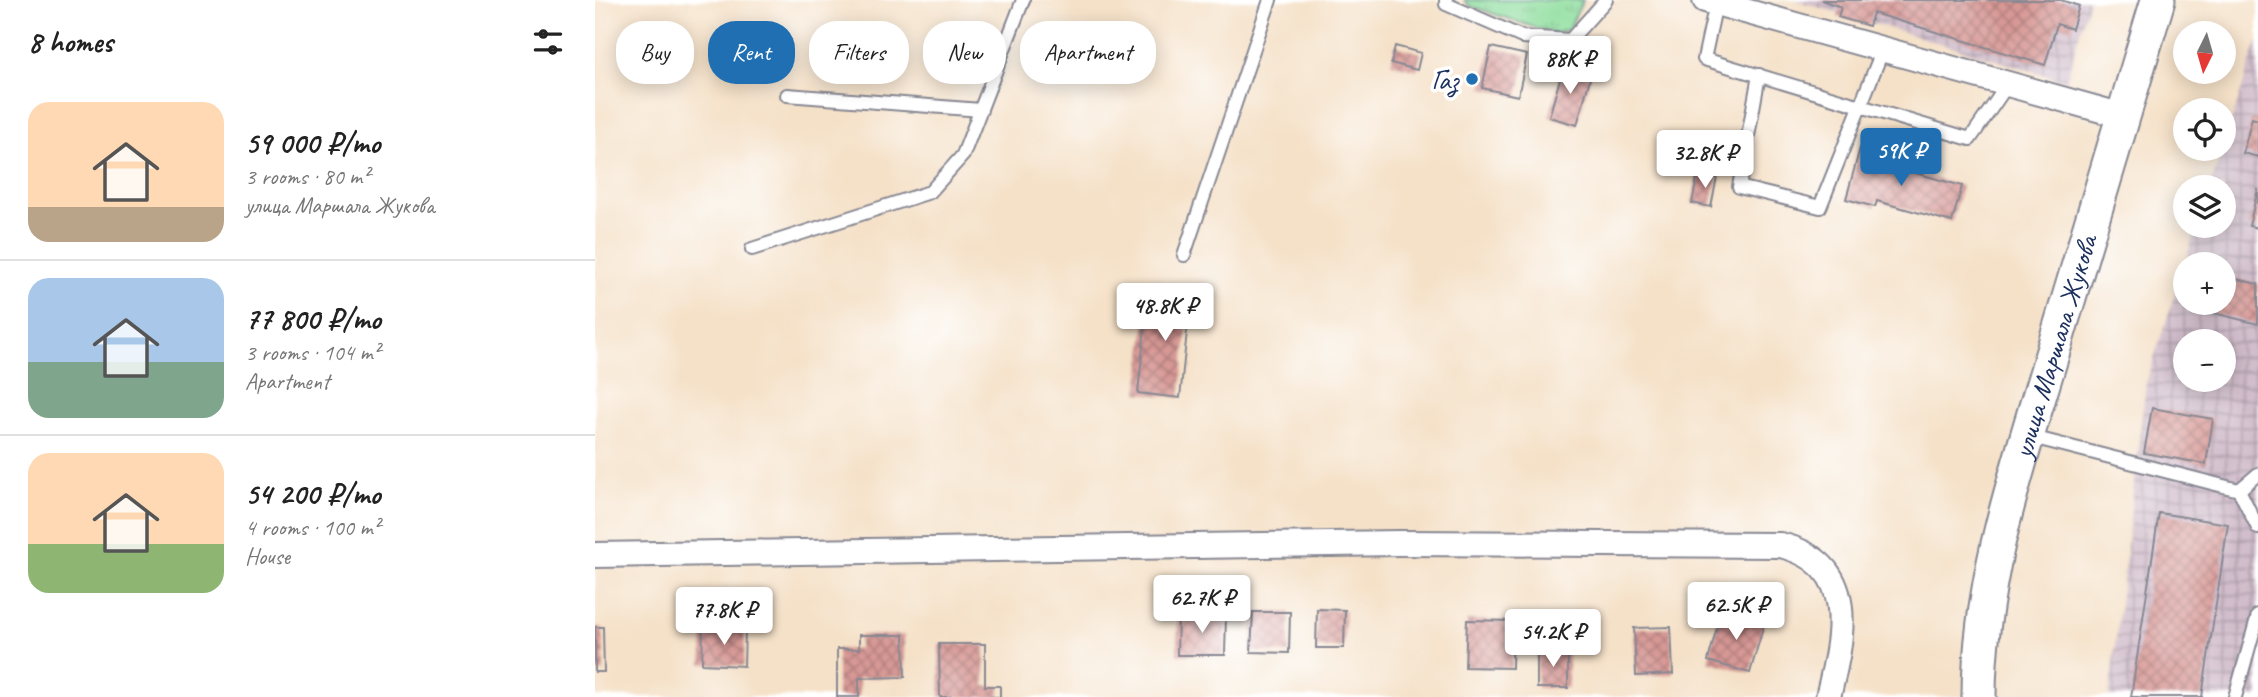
<!DOCTYPE html>
<html lang="en">
<head>
<meta charset="utf-8">
<style>
	:root { --surface:#fff; --page:#f6f6f6; --text:#222; --muted:#767676; --line:#e0e0e0; --accent:#1f6fb2 }
	body { margin:0; font-family:Caveat,sans-serif; background:var(--page); color:var(--text); height:100vh; display:flex; flex-direction:column; font-size:26px; white-space:nowrap }
	* { box-sizing:border-box; margin:0 }
	p { font-size:23px; color:var(--muted) }
	.icon { flex:none; width:38px; height:38px; fill:none; stroke:currentColor; stroke-width:2; stroke-linecap:round; stroke-linejoin:round }
	.map { position:relative; flex:1; overflow:hidden }
	.drawer { display:flex; flex-direction:column; background:var(--surface); width:595px }
	.drawer>* { flex:none }
	.hud { position:absolute; left:21px; top:21px; width:665px; height:63px; display:flex; gap:14px }
	.needle { width:46px; rotate:185deg }
	.tools { position:absolute; left:1578px; top:21px; display:grid; gap:14px }
	.tools a { display:grid; place-items:center; width:63px; height:63px; border-radius:50%; background:var(--surface); box-shadow:0 4px 18px #0003; font-size:35px }
	.price { position:absolute; translate:-50% -60px; padding:0 16px; border-radius:7px; background:#fff; color:#222; font-size:23px; line-height:46px; filter:drop-shadow(0 2px 4px #0008) }
	.price::after { content:''; position:absolute; left:50%; top:42px; width:21px; height:16px; margin-left:-10px; background:inherit; clip-path:polygon(0 0,100% 0,50% 100%) }
	.price.active { background:var(--accent); color:#fff }
	ul { padding:0; list-style:none }
	li { display:flex; align-items:center; gap:21px; height:175px; padding:0 28px }
	li+li { border-top:2px solid var(--line) }
	li span { display:grid; place-items:center; flex:none; width:196px; height:140px; border-radius:21px; color:#555 }
	li>.icon { margin-inline-start:auto }
	span .icon { width:84px; height:84px; fill:#fffc; stroke-width:1 }
	li b { font-size:30px }
	h2 { display:flex; justify-content:space-between; align-items:center; height:84px; padding:0 28px; font-size:30px }
	.chip { padding:0 24px; border-radius:28px; background:var(--surface); box-shadow:0 4px 18px #0003; font-size:24px; line-height:63px }
	.chip.active { background:var(--accent); color:#fff }
	main { display:flex; flex:1; min-height:0 }
	.map>svg:first-child { display:block }
	.industrial { fill:url(#industrial-grid); fill-rule:evenodd }
	.grass { fill:url(#grass-tufts); stroke:#54867d; stroke-width:2 }
	.building { fill:url(#building-cross-hatch) }
	.lines { fill:none; stroke-linecap:round; stroke-linejoin:round }
	.service-casing { stroke:#888893; stroke-width:16 }
	.minor-casing { stroke:#888893; stroke-width:28 }
	.secondary-casing { stroke:#888893; stroke-width:37 }
	.service { stroke:#fff; stroke-width:12 }
	.minor { stroke:#fff; stroke-width:24 }
	.secondary { stroke:#fff; stroke-width:33 }
	.poi-dot { fill:#1f6fb2; stroke:#fff; stroke-width:2.5 }
	.labels { text-anchor:middle; stroke-width:7; stroke-linejoin:round; paint-order:stroke }
	.poi-label { font-size:28px; fill:#1b2f5e; stroke:#fff; text-anchor:end }
	.street-label { font-size:28px; fill:#1b2f5e; stroke:#fff }
</style>
</head>
<body>
<main>
<section class="drawer">
<h2>8 homes<svg class="icon" aria-label="filters" viewBox="0 0 24 24"><path d="M4 7h16M4 17h16"/><circle cx="9" cy="7" r="2"/><circle cx="15" cy="17" r="2"/></svg></h2>
<ul>
<li><span style="background:linear-gradient(#ffd9b3 75%,#b9a48a 0)"><svg class="icon" aria-label="home" viewBox="0 0 24 24"><path d="M3 11l9-7 9 7M6 9v11h12V9"/></svg></span><div><b>59 000 ₽/mo</b><p>3 rooms · 80 m²</p><p>улица Маршала Жукова</p></div></li>
<li><span style="background:linear-gradient(#a9c7e8 60%,#7fa58c 0)"><svg class="icon" aria-label="home" viewBox="0 0 24 24"><path d="M3 11l9-7 9 7M6 9v11h12V9"/></svg></span><div><b>77 800 ₽/mo</b><p>3 rooms · 104 m²</p><p>Apartment</p></div></li>
<li><span style="background:linear-gradient(#ffd9b3 65%,#8fb573 0)"><svg class="icon" aria-label="home" viewBox="0 0 24 24"><path d="M3 11l9-7 9 7M6 9v11h12V9"/></svg></span><div><b>54 200 ₽/mo</b><p>4 rooms · 100 m²</p><p>House</p></div></li>
</ul>
</section>
<div class="map">
<svg width="1663" height="697" viewBox="0 0 1663 697">
	<defs>
		<pattern id="industrial-grid" width="8" height="8" patternUnits="userSpaceOnUse" patternTransform="scale(1.75)"><rect width="8" height="8" fill="#d1bdcb"/><path d="M0 4h8M4 0v8" fill="none" stroke="#a99aa8"/></pattern>
		<pattern id="grass-tufts" width="24" height="20" patternUnits="userSpaceOnUse" patternTransform="scale(1.75)"><rect width="24" height="20" fill="#8ddd9c"/><path d="M3 7l-1-3M5 7V3M7 7l1-3M15 17l-1-3M17 17v-4M19 17l1-3" fill="none" stroke="#79be89"/></pattern>
		<pattern id="building-cross-hatch" width="8" height="8" patternUnits="userSpaceOnUse" patternTransform="scale(1.75)"><rect width="8" height="8" fill="#d89995"/><path d="M0 0l8 8M0 8l8-8" fill="none" stroke="#ae7d7d"/></pattern>
	</defs>
	<rect width="100%" height="100%" fill="#fff"/>
	<filter id="ink" filterUnits="userSpaceOnUse"><feTurbulence type="fractalNoise" baseFrequency=".0143" numOctaves="2"/><feDisplacementMap in="SourceGraphic" scale="14" xChannelSelector="R" yChannelSelector="G"/><feConvolveMatrix kernelMatrix="1 2 1 2 8 2 1 2 1" color-interpolation-filters="sRGB"/></filter>
	<filter id="wash" filterUnits="userSpaceOnUse"><feTurbulence type="fractalNoise" baseFrequency=".00686" numOctaves="4" result="noise"/><feDisplacementMap in="SourceGraphic" scale="28" xChannelSelector="R" yChannelSelector="G"/><feGaussianBlur stdDeviation="1.57" result="paint"/><feColorMatrix in="noise" values="0 0 0 0 0 0 0 0 0 0 0 0 0 0 0 0 0 1.4 0 .05"/><feComposite in="paint" operator="in"/></filter>
	<g filter="url(#wash)">
		<rect width="100%" height="100%" fill="#f5e1c8"/>
		<g class="industrial">
			<path d="M1200 0H1494L1471 81Z"/>
			<path d="M1663 39V697H1514L1551 383 1602 226H1629V187H1615ZM1591 264H1629V303H1591ZM1591 341H1629V380H1591Z"/>
		</g>
		<path class="grass" d="M869 0H988L974 29 960 34 875 6Z"/>
		<g id="blocks">
			<g class="building">
				<path d="M1226 0H1466L1484 6 1477 29 1462 24 1450 65 1278 13 1274 26 1243 17 1246 7Z"/>
				<path d="M800 46 826 53 822 70 796 63Z"/>
				<path d="M896 47 932 55 923 96 887 88Z"/>
				<path d="M968 68 996 75 982 125 954 117Z"/>
				<path d="M1657 118 1663 120V157L1648 153Z"/>
				<path d="M1265 148 1295 156 1292 165 1367 186 1357 222 1282 201 1280 207 1251 199Z"/>
				<path d="M1103 173 1122 177 1116 207 1097 203Z"/>
				<path d="M1663 189V228L1654 226Z"/>
				<path d="M1629 276 1663 284V324L1615 312 1617 303H1629Z"/>
				<path d="M554 289 596 293 585 398 543 393Z"/>
				<path d="M1557 408 1618 419 1611 464 1549 453Z"/>
				<path d="M1564 513 1633 524 1607 697H1536Z"/>
				<path d="M722 609 750 610 749 648H721Z"/>
				<path d="M658 612H695L694 653 656 652Z"/>
				<path d="M1126 612 1169 624 1155 673 1113 661Z"/>
				<path d="M583 614H631L630 655H582Z"/>
				<path d="M872 620 918 621 917 668 870 667Z"/>
				<path d="M0 627H8L9 672H0Z"/>
				<path d="M1076 627 1078 674 1041 676 1039 628Z"/>
				<path d="M108 629 150 630 149 666 107 664Z"/>
				<path d="M264 635H309L310 677 264 678V697H242V649H264Z"/>
				<path d="M344 644H390V686H405V697H345Z"/>
				<rect x="942" y="650" width="31" height="38"/>
			</g>
		</g>
	</g>
	<g filter="url(#ink)">
		<use href="#blocks" fill-opacity="0" stroke="#888893" stroke-width="2"/>
		<g class="lines">
			<defs>
				<g id="service">
					<path d="M851 0V4L927 37 975 40 1011 0"/>
					<path d="M1121 3 1109 59 1375 139 1413 84"/>
					<path d="M1164 75 1144 187 1225 207 1288 49"/>
					<path d="M192 95 386 110"/>
					<path d="M157 249 335 192 368 155 428 0"/>
					<path d="M589 255 675 0"/>
					<path d="M1433 436 1644 490 1663 528"/>
					<path d="M1644 490 1663 474"/>
					<path d="M1640 697 1663 615"/>
				</g>
				<g id="minor">
					<path d="M1110 0 1528 116"/>
					<path d="M0 555 804 543 1185 545C1265 564 1248 636 1233 697"/>
				</g>
				<g id="secondary">
					<path id="s1" d="M1384 697C1384 581 1422 470 1455 361 1491 241 1527 120 1563 0"/>
				</g>
			</defs>
			<use href="#service" class="service-casing"/>
			<use href="#minor" class="minor-casing"/>
			<use href="#secondary" class="secondary-casing"/>
			<use href="#service" class="service"/>
			<use href="#minor" class="minor"/>
			<use href="#secondary" class="secondary"/>
		</g>
	</g>
	<circle class="poi-dot" cx="877" cy="79" r="7"/>
	<g class="labels">
		<g class="poi-label">
			<text x="863" y="89">Газ</text>
		</g>
		<g class="street-label">
			<text dy="10" stroke="none"><textPath href="#s1" startOffset="360">улица Маршала Жукова</textPath></text>
		</g>
	</g>
</svg>
<div class="tools">
<a><svg class="needle" viewBox="-14 -14 28 28"><path d="M0-13l5 13h-10z" fill="#e53935"/><path d="M0 13l5-13h-10z" fill="#767676"/></svg></a>
<a><svg class="icon" aria-label="locate" viewBox="0 0 24 24"><circle cx="12" cy="12" r="6"/><path d="M12 2v4M12 18v4M2 12h4M18 12h4"/></svg></a>
<a><svg class="icon" aria-label="layers" viewBox="0 0 24 24"><path d="M12 4l9 5-9 5-9-5zM3 14l9 5 9-5"/></svg></a>
<a>+</a>
<a>−</a>
</div>
<b class="price" style="left:975px;top:96px">88K ₽</b>
<b class="price active" style="left:1306px;top:188px">59K ₽</b>
<b class="price" style="left:1110px;top:190px">32.8K ₽</b>
<b class="price" style="left:570px;top:343px">48.8K ₽</b>
<b class="price" style="left:607px;top:635px">62.7K ₽</b>
<b class="price" style="left:1141px;top:642px">62.5K ₽</b>
<b class="price" style="left:129px;top:647px">77.8K ₽</b>
<b class="price" style="left:958px;top:669px">54.2K ₽</b>
<div class="hud">
<a class="chip">Buy</a>
<a class="chip active">Rent</a>
<a class="chip">Filters</a>
<a class="chip">New</a>
<a class="chip">Apartment</a>
</div>
</div>
</main>
</body>
</html>
